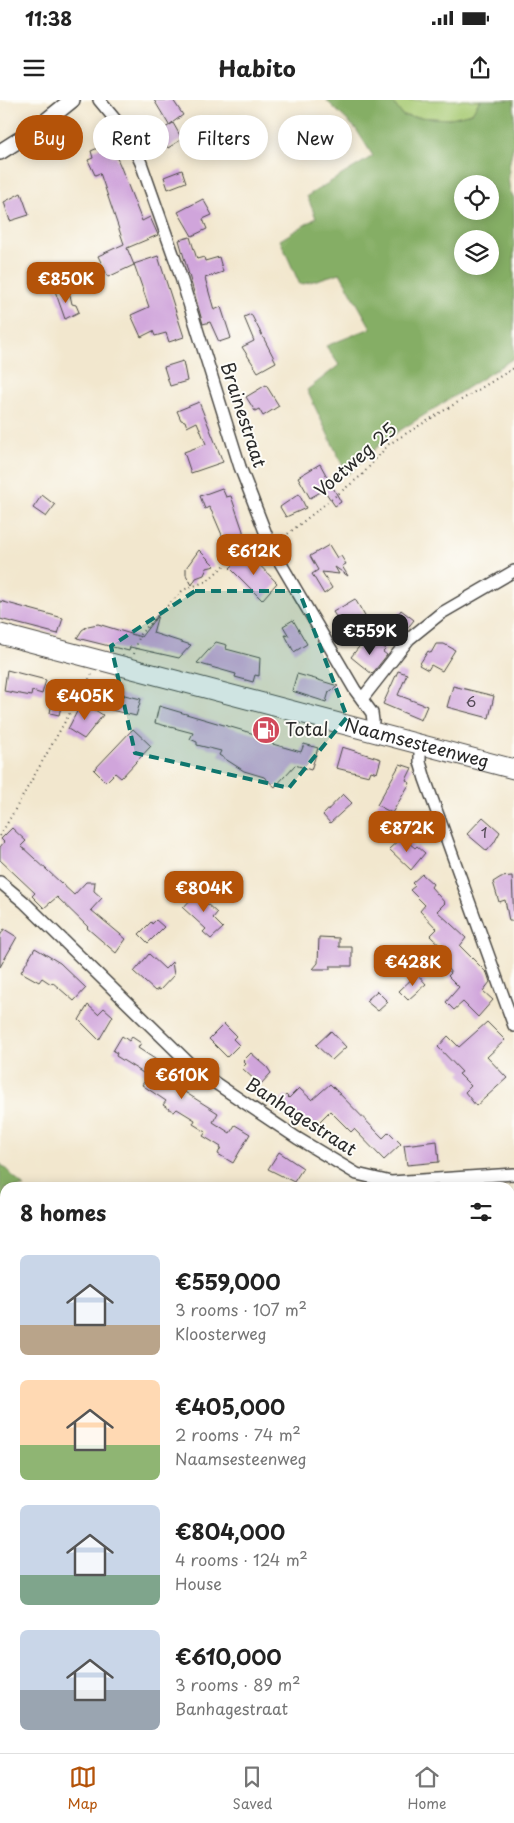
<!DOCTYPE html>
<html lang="en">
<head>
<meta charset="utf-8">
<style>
	:root { --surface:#fff; --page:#f6f6f6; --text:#222; --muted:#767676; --line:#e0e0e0; --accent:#b45309 }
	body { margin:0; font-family:"Playpen Sans",sans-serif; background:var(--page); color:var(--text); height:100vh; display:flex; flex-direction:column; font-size:19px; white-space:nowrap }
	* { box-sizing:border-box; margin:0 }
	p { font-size:16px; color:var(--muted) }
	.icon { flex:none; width:28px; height:28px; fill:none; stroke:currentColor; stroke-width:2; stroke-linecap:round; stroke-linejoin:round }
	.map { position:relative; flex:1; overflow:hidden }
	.panel { position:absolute; left:0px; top:1082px; width:515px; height:571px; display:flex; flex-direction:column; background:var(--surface); border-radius:15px 15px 0 0; box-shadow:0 2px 12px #0003 }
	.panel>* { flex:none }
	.top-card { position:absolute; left:15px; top:15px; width:485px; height:45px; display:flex; gap:10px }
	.tools { position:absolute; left:454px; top:75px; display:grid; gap:10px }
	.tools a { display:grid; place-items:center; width:45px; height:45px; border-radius:50%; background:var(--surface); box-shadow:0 2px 12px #0003; font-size:25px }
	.price { position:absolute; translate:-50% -42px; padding:0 11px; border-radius:10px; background:var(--accent); color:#fff; font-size:16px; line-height:32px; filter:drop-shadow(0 1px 2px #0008) }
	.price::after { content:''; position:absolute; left:50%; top:30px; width:15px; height:11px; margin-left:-8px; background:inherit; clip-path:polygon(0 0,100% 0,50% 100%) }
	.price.selected { background:#222; color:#fff }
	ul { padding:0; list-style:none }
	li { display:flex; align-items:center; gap:15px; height:125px; padding:0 20px }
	li span { display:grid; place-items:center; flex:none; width:140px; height:100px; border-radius:8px; color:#555 }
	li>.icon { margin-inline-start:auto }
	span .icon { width:60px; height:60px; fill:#fffc; stroke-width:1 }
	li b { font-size:21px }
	h2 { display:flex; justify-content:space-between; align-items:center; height:60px; padding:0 20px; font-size:21px }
	.pill { padding:0 18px; border-radius:22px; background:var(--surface); box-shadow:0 2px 12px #0003; font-size:18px; line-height:45px }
	.pill.selected { background:var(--accent); color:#fff }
	.status { display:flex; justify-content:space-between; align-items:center; height:35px; padding:0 25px; background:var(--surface); direction:ltr }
	.status svg { height:14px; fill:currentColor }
	header { display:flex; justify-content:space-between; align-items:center; height:65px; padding:0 20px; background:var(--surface); font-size:22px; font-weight:700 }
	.dock { display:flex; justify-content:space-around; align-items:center; height:70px; border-top:1px solid var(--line); background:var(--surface); font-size:14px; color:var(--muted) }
	.dock a { display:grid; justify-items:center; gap:2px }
	.dock .selected { color:var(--accent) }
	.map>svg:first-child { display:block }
	.green { fill:#a7ca73; stroke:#697a4f }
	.forest { fill:#85ae65; stroke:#586c48; fill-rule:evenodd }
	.building { fill:#d0a5db }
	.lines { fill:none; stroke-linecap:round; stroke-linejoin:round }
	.minor-casing { stroke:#494743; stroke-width:14 }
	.tertiary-casing { stroke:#494743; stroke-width:18 }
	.primary-casing { stroke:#494743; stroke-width:21 }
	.trunk-casing { stroke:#494743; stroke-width:22 }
	.path { stroke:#494743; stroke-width:2; stroke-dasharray:1 4; stroke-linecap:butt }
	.minor { stroke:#fff; stroke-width:11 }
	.tertiary { stroke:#fff; stroke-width:15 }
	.primary { stroke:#fff; stroke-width:19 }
	.trunk { stroke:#fff; stroke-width:20 }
	.marked { fill:#0f766e; fill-opacity:0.2; stroke:#0f766e; stroke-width:4; stroke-dasharray:10 6; stroke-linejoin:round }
	.labels { text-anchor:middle; stroke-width:4; stroke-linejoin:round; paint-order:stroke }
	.number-label { font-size:15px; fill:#544a57 }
	.street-label { font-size:18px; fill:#2b2b2b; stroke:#fdfcf7 }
	.poi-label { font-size:18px; fill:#2b2b2b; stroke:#fdfcf7; text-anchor:start }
</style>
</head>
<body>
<div class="status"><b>11:38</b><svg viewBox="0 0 49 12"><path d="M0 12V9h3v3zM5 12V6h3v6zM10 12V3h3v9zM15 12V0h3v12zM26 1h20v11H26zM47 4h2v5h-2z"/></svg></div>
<header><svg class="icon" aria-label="menu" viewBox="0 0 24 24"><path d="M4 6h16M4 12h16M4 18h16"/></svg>Habito<svg class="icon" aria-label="share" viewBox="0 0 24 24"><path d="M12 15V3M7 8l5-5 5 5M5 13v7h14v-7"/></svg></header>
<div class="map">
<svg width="514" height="1653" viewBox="0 0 514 1653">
	<rect width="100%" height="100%" fill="#fdfcf7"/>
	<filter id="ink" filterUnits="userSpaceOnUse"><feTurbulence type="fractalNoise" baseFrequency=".02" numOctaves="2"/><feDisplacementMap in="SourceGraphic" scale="10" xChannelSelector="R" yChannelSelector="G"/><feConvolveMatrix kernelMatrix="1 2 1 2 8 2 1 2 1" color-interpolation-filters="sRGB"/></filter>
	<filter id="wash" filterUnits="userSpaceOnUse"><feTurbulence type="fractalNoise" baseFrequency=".0096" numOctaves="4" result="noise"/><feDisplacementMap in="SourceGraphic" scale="20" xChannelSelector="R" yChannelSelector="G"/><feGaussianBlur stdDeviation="1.12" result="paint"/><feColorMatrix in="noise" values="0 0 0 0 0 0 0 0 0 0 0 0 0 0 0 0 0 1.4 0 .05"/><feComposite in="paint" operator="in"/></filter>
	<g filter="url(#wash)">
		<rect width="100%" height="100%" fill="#f2e7ce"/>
		<path class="green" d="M391 0H480L472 13 447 19 403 16Z"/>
		<g class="forest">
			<path d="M326 0H391L403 16 447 19 472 13 480 0H514C514 13 514 31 514 44 510 59 504 85 514 98V258L385 340 347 375 307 290 339 265 326 246 371 228 340 173 300 185 280 140 316 118 307 96 373 56 356 29ZM462 84H490V111H462ZM462 139H490V166H462Z"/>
			<path d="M0 1063 24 1087 5 1088V1189L0 1184Z"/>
			<path d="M510 1622 514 1627V1653H432L428 1649H510Z"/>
		</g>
		<g id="blocks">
			<g class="building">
				<path d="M154 0H173L183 15 169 25Z"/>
				<path d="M173 23 182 39 168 48 159 32Z"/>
				<path d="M107 44 113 57 116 56 120 65 142 121 150 117 158 135 127 148 134 165 108 177 98 156 124 144 100 73 95 75 88 60 93 58 91 51Z"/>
				<path d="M182 70 186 82 168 89 164 77Z"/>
				<path d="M21 93 29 115 10 121 4 102Z"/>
				<path d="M203 99 212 115 203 119 207 129 192 136 178 112Z"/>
				<path d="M190 137 197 159 204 157 205 161 219 157 223 172 205 178 214 210 221 207 231 238 219 242 210 222 203 224 179 140Z"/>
				<path d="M158 156 184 237 169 242 166 233 155 236 153 231 141 237 131 215 149 207 134 164Z"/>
				<path d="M54 188 70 195 72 204 76 205 79 212 65 219Z"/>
				<path d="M251 214 276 262 258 272 242 247 254 241 244 217Z"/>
				<path d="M183 261 187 281 170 286 164 267Z"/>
				<path d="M266 285 279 306 263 316 259 309 255 311 246 297Z"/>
				<path d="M199 302 223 362 191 373 184 352 206 344 197 322 187 327 185 321 181 320 177 311Z"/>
				<path d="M320 364 341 402 335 406 324 390 310 398 298 377Z"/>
				<path d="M222 388 226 397 231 396 243 431V435L225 442 213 414 209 407 205 409 200 396Z"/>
				<path d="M299 394 306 408 286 417 280 407Z"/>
				<path d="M42 395 55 405 46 417 33 408Z"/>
				<path d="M329 445 337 458 341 456 346 464 342 466 348 476 335 467 339 474 322 472 332 488 324 494 312 474 318 470 310 456Z"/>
				<path d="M199 450 215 466 207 468 204 475 196 478 192 485 186 475V468Z"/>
				<path d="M247 452 277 483 262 500 230 468Z"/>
				<path d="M355 499 366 518 345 530 333 512Z"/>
				<path d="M0 501 63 518 58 534 0 519Z"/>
				<path d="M401 510 414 520 406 530 394 520Z"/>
				<path d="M158 515 153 533 191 545 179 558 130 547 129 551 77 538 82 530 88 526 98 524 141 537Z"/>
				<path d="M293 520 307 544 294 552 285 535 289 536 283 526Z"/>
				<path d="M374 539 386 549 383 552 387 555 372 574 351 557 362 543 368 547Z"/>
				<path d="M216 542 227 545 226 549 260 558 259 576 255 575 253 582 235 577 236 574 197 563Z"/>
				<path d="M436 544H444L455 550 442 571 431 565 428 570 419 565 428 551 431 553Z"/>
				<path d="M7 570 46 580 42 594 32 591 31 596 4 591Z"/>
				<path d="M398 571 407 574 398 595 427 606 421 620 383 604Z"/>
				<path d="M297 574 315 579 338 586 329 592 326 602 292 591Z"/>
				<path d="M54 580 67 582 59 615 50 613 53 598 46 595Z"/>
				<path d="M453 586 494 596 489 618 447 607Z"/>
				<path d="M112 592 141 599 136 616 107 609Z"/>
				<path d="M82 602 103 615 84 639 68 629Z"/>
				<path d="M159 606 258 635 261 623 274 627 269 643 301 652 304 644 318 648 311 670 295 665 275 687 264 677 244 671 219 655 221 651 197 645V642L190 639 193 633 155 623Z"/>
				<path d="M133 629 151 646 121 678 115 673 106 682 94 670Z"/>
				<path d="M342 647 381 659 377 673 371 671 369 676 336 668Z"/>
				<path d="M400 664 412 668 406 680 410 683 392 713 377 705Z"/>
				<path d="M343 694 352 703 330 723 323 715Z"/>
				<path d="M483 717 500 732 494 743 487 751 467 734Z"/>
				<path d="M12 728 26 741 21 746 74 795 86 782H95L94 791 102 798 91 810 126 839 116 853 87 828 88 827 57 797 44 808 32 796 35 793 0 760V747L4 742 1 739Z"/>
				<path d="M402 737 415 748 417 746 425 753 411 770 389 749Z"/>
				<path d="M422 774 433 784 431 787 445 803 437 811 466 838 460 846 487 873 490 882 483 891 493 900 478 917 463 902 454 910 446 902 459 887 448 876 451 873 445 865 449 854 430 836 437 829 420 811 425 805 410 790 415 786 412 783Z"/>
				<path d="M512 776 514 821H509L505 800 499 802 493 782 501 777Z"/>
				<path d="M201 788 211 797 206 803 217 813 213 818 223 828 211 839 203 832 206 829 183 808Z"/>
				<path d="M156 820 164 827 148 843 139 834 151 822 152 824Z"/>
				<path d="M4 829 17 837 0 867V836Z"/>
				<path d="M319 837 339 838V847H352V866H330V869H313L318 863Z"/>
				<path d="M35 848 60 863 86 888 74 901 52 882 51 884 42 878 39 882 21 872Z"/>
				<path d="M149 854 165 869 172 862 174 875 160 890 158 889 155 891 134 872Z"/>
				<path d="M417 874 426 884 408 900 399 891Z"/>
				<path d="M377 891 388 902 378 911 366 901Z"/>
				<path d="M88 905 98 914 104 908 113 916 99 940 79 920Z"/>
				<path d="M487 922 505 940 487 957 507 978 476 1006 465 992 471 986 459 974 462 972 438 947 448 936 459 947Z"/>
				<path d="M224 924 236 936 233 939 239 945 227 957 209 939Z"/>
				<path d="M331 931 346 947 332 960 316 945Z"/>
				<path d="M122 936 129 941 132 937 141 943 138 948 158 961 155 965 167 973 164 979 218 1013 213 1022 230 1033 235 1025 250 1034 233 1063 218 1054 221 1047 203 1036 206 1032 193 1024 195 1020 177 1009 174 1012 163 1005 166 1001 142 985 148 976 116 956 117 953 113 951Z"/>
				<path d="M251 953 267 967 271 973 260 985 242 968 246 964 243 961Z"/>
				<path d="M330 984 383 1038 389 1032 401 1044 384 1060 354 1029 351 1032 330 1011 310 1031 296 1016 293 1018 280 1008 282 1006 279 1002 286 995 289 998 299 988 312 1000Z"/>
				<path d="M437 1041 439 1062 407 1065 404 1045Z"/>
				<path d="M279 1052 303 1068 294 1082 268 1069Z"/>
			</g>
		</g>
	</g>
	<g filter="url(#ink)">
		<use href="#blocks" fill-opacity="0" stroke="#494743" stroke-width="1"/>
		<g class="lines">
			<defs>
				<g id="minor">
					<path d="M99 0 128 35 141 63 178 168 240 367 271 447 355 590 372 613 373 621 370 631"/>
					<path d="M362 599 409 539 440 514 514 471"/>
					<path d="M420 645V662L425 679 514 926"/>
					<path d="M0 782 24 802 196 970 297 1038 357 1074 391 1082 514 1074"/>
				</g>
				<path id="tertiary" d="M0 52 36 29 72 0"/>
				<g id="primary">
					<path id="s1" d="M0 534 514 669"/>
				</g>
				<g id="trunk">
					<path d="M0 1111 5 1116"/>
					<path d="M0 1146 5 1151"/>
					<path d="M469 1649 472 1653"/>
					<path d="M500 1649 503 1653"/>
				</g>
			</defs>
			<use href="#minor" class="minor-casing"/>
			<use href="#tertiary" class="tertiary-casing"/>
			<use href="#primary" class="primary-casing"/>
			<use href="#trunk" class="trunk-casing"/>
			<g class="path">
				<path d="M280 440 362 375 389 344 514 268"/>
				<path d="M134 554 140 534 183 490 207 481 255 438"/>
				<path d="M0 736 92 574"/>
			</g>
			<use href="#minor" class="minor"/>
			<use href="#tertiary" class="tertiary"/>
			<use href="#primary" class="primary"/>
			<use href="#trunk" class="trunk"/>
		</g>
	</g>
	<path class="marked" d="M195 491H299L347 617 289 688 135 653 111 546Z"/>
	<defs>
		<symbol id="fuel-disc" viewBox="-11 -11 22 22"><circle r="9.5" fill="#d1495b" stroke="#fdfcf7"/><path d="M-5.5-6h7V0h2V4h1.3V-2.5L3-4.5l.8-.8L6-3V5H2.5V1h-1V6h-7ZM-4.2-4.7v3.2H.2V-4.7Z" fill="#fff"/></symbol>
	</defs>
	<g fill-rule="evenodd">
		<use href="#fuel-disc" x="250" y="614" width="32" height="32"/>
	</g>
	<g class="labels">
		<g class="number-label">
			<text x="471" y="607">6</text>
			<text x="484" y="738">1</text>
		</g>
		<g class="street-label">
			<text transform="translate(243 315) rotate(72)" y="6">Brainestraat</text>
			<text transform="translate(356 360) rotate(-41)" y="6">Voetweg 25</text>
			<text dy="6" stroke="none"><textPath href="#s1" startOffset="431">Naamsesteenweg</textPath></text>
			<text transform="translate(301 1017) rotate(33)" y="6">Banhagestraat</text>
		</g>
		<g class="poi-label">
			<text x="285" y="636">Total</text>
		</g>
	</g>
</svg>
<div class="tools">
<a><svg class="icon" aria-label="locate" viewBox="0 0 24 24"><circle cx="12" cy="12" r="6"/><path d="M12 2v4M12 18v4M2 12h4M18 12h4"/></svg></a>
<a><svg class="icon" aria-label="layers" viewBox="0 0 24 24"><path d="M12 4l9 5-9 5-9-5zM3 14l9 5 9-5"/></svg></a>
</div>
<b class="price" style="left:66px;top:204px">€850K</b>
<b class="price" style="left:254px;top:476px">€612K</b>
<b class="price selected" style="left:370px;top:556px">€559K</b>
<b class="price" style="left:85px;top:621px">€405K</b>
<b class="price" style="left:407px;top:753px">€872K</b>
<b class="price" style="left:204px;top:813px">€804K</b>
<b class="price" style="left:413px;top:887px">€428K</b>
<b class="price" style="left:182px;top:1000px">€610K</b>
<div class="top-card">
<a class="pill selected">Buy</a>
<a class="pill">Rent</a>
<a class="pill">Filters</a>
<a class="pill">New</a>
</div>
<section class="panel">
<h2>8 homes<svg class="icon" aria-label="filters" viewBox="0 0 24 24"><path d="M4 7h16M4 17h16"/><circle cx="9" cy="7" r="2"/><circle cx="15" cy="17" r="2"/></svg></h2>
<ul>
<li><span style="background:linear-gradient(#c9d6e8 70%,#b9a48a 0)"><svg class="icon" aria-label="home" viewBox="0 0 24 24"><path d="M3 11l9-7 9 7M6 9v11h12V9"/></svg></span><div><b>€559,000</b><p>3 rooms · 107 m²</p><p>Kloosterweg</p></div></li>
<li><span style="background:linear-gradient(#ffd9b3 65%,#8fb573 0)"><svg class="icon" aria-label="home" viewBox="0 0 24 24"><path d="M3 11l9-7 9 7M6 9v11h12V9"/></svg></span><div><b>€405,000</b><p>2 rooms · 74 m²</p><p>Naamsesteenweg</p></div></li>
<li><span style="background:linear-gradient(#c9d6e8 70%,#7fa58c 0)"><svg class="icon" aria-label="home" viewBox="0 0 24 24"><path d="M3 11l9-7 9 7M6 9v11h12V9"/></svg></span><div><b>€804,000</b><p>4 rooms · 124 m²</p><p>House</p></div></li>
<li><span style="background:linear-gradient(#c9d6e8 60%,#9aa5b1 0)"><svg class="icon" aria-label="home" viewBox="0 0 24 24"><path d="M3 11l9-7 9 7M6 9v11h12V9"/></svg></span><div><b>€610,000</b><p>3 rooms · 89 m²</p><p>Banhagestraat</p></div></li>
</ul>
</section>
</div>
<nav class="dock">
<a class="selected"><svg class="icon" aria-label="map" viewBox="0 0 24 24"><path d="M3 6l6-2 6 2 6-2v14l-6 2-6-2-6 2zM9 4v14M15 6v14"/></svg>Map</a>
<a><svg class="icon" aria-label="saved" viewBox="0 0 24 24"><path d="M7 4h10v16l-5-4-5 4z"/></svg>Saved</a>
<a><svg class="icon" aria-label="home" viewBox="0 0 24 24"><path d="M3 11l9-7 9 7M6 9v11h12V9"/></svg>Home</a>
</nav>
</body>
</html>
